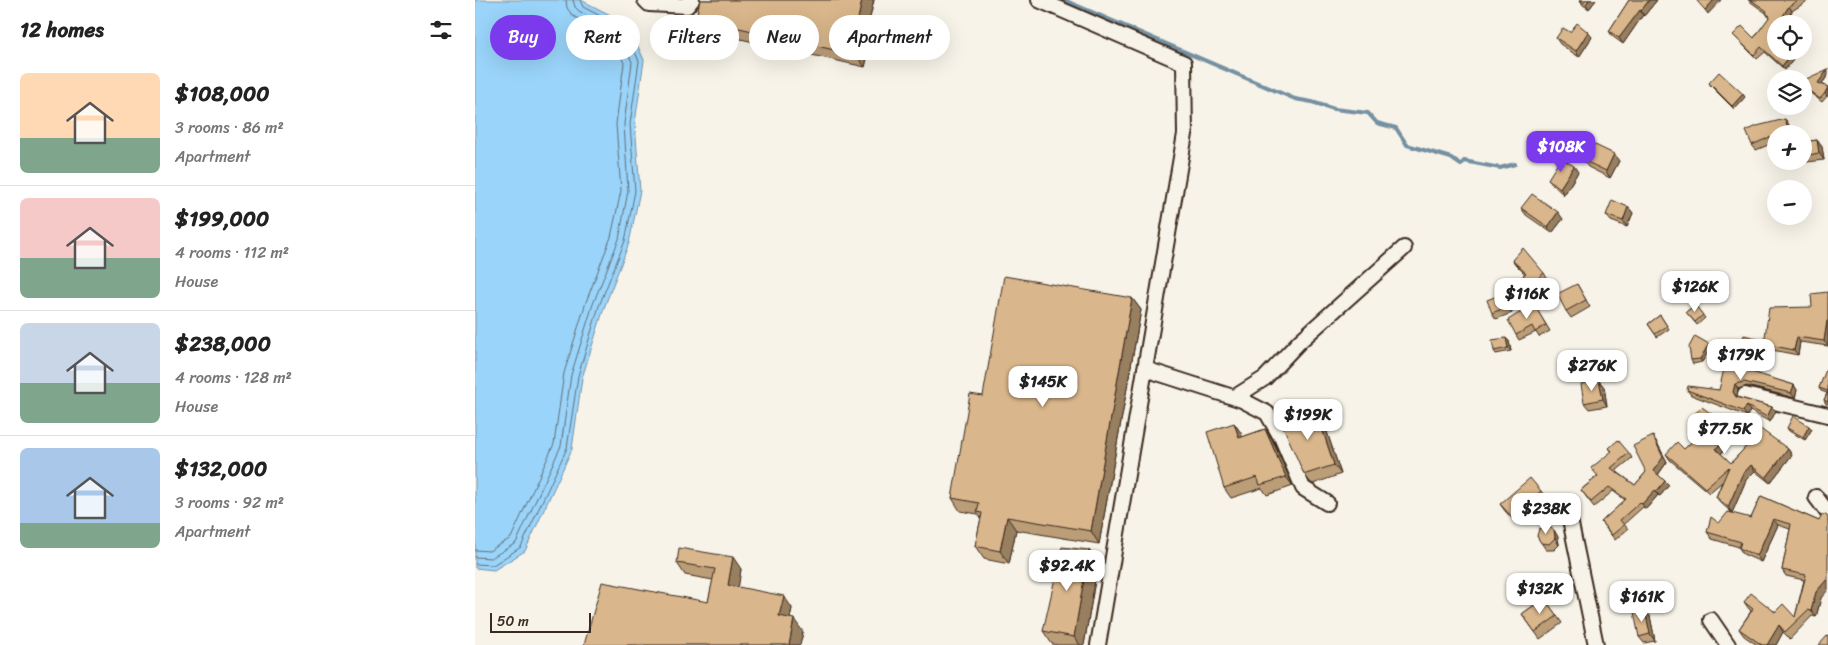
<!DOCTYPE html>
<html lang="en">
<head>
<meta charset="utf-8">
<style>
	:root { --surface:#fff; --page:#f6f6f6; --text:#222; --muted:#767676; --line:#e0e0e0; --accent:#7c3aed }
	body { margin:0; font-family:Sriracha,sans-serif; background:var(--page); color:var(--text); height:100vh; display:flex; flex-direction:column; font-size:19px; white-space:nowrap }
	* { box-sizing:border-box; margin:0 }
	p { font-size:16px; color:var(--muted) }
	.icon { flex:none; width:28px; height:28px; fill:none; stroke:currentColor; stroke-width:2; stroke-linecap:round; stroke-linejoin:round }
	.map { position:relative; flex:1; overflow:hidden }
	.drawer { display:flex; flex-direction:column; background:var(--surface); width:475px }
	.drawer>* { flex:none }
	.banner { position:absolute; left:15px; top:15px; width:475px; height:45px; display:flex; gap:10px }
	.buttons { position:absolute; left:1292px; top:15px; display:grid; gap:10px }
	.buttons a { display:grid; place-items:center; width:45px; height:45px; border-radius:50%; background:var(--surface); box-shadow:0 5px 20px #0002; font-size:25px }
	.scale { position:absolute; left:15px; bottom:12px; width:101px; box-sizing:border-box; padding-left:5px; border:2px solid #3b2a1e; border-top:0; font-size:14px; line-height:18px; white-space:nowrap; color:#3b2a1e; -webkit-text-stroke:4px #f7f3e8; paint-order:stroke }
	.price { position:absolute; translate:-50% -42px; padding:0 11px; border-radius:10px; background:#fff; color:#222; font-size:16px; line-height:32px; filter:drop-shadow(0 1px 2px #0008) }
	.price::after { content:''; position:absolute; left:50%; top:30px; width:15px; height:11px; margin-left:-8px; background:inherit; clip-path:polygon(0 0,100% 0,50% 100%) }
	.price.selected { background:var(--accent); color:#fff }
	ul { padding:0; list-style:none }
	li { display:flex; align-items:center; gap:15px; height:125px; padding:0 20px }
	li+li { border-top:1px solid var(--line) }
	li span { display:grid; place-items:center; flex:none; width:140px; height:100px; border-radius:8px; color:#555 }
	li>.icon { margin-inline-start:auto }
	span .icon { width:60px; height:60px; fill:#fffc; stroke-width:1 }
	li b { font-size:21px }
	h2 { display:flex; justify-content:space-between; align-items:center; height:60px; padding:0 20px; font-size:21px }
	.pill { padding:0 18px; border-radius:22px; background:var(--surface); box-shadow:0 5px 20px #0002; font-size:18px; line-height:45px }
	.pill.selected { background:var(--accent); color:#fff }
	main { display:flex; flex:1; min-height:0 }
	.map>svg:first-child { display:block }
	.water { fill:#9ad4fa; stroke:#7490a2 }
	.lines { fill:none; stroke-linecap:round; stroke-linejoin:round }
	.shore { stroke:#616e76; stroke-width:1 }
	.stream { stroke:#7490a2; stroke-width:4 }
	.minor-casing { stroke:#3b2a1e; stroke-width:18 }
	.minor { stroke:#f7f3e8; stroke-width:14 }
	.wall { fill:#bb9d78; stroke:#3b2a1e }
	.shaded-wall { fill:#987f61; stroke:#3b2a1e }
	.building { fill:#d9b68b; stroke:#3b2a1e }
</style>
</head>
<body>
<main>
<section class="drawer">
<h2>12 homes<svg class="icon" aria-label="filters" viewBox="0 0 24 24"><path d="M4 7h16M4 17h16"/><circle cx="9" cy="7" r="2"/><circle cx="15" cy="17" r="2"/></svg></h2>
<ul>
<li><span style="background:linear-gradient(#ffd9b3 65%,#7fa58c 0)"><svg class="icon" aria-label="home" viewBox="0 0 24 24"><path d="M3 11l9-7 9 7M6 9v11h12V9"/></svg></span><div><b>$108,000</b><p>3 rooms · 86 m²</p><p>Apartment</p></div></li>
<li><span style="background:linear-gradient(#f6c9c9 60%,#7fa58c 0)"><svg class="icon" aria-label="home" viewBox="0 0 24 24"><path d="M3 11l9-7 9 7M6 9v11h12V9"/></svg></span><div><b>$199,000</b><p>4 rooms · 112 m²</p><p>House</p></div></li>
<li><span style="background:linear-gradient(#c9d6e8 60%,#7fa58c 0)"><svg class="icon" aria-label="home" viewBox="0 0 24 24"><path d="M3 11l9-7 9 7M6 9v11h12V9"/></svg></span><div><b>$238,000</b><p>4 rooms · 128 m²</p><p>House</p></div></li>
<li><span style="background:linear-gradient(#a9c7e8 75%,#7fa58c 0)"><svg class="icon" aria-label="home" viewBox="0 0 24 24"><path d="M3 11l9-7 9 7M6 9v11h12V9"/></svg></span><div><b>$132,000</b><p>3 rooms · 92 m²</p><p>Apartment</p></div></li>
</ul>
</section>
<div class="map">
<svg width="1353" height="645" viewBox="0 0 1353 645">
	<rect width="100%" height="100%" fill="#f7f3e8"/>
	<filter id="ink" filterUnits="userSpaceOnUse"><feTurbulence type="fractalNoise" baseFrequency=".02" numOctaves="2"/><feDisplacementMap in="SourceGraphic" scale="10" xChannelSelector="R" yChannelSelector="G"/><feConvolveMatrix kernelMatrix="1 2 1 2 8 2 1 2 1" color-interpolation-filters="sRGB"/></filter>
	<g filter="url(#ink)">
		<path class="water" d="M0 0H106L153 24 169 60 160 123 165 191 154 243 129 308 107 378 97 449 50 551 19 570 0 568Z"/>
		<g class="lines">
			<g class="shore">
				<path d="M0 550 14 551 36 538 79 444 89 373 111 302 136 237 146 191 141 124 149 63 138 38 98 16 92 8 91 0"/>
				<path d="M0 557 16 558 41 543 86 446 96 375 118 304 144 239 153 191 149 124 157 62 144 33 104 11 100 7 98 0"/>
				<path d="M0 564 18 565 46 547 92 448 103 376 124 306 150 241 160 191 155 124 164 61 149 28 108 7 105 0"/>
			</g>
			<path class="stream" d="M589 0 820 99 837 102 859 109 893 113 902 123 921 128 932 145 976 158 986 165 989 161 1025 168 1040 164"/>
			<defs>
				<g id="minor">
					<path d="M170 0 174 4 212 6 217 0"/>
					<path d="M564 0 709 63 710 134 623 645"/>
					<path d="M670 369 767 400 792 413 807 439 828 488 852 503"/>
					<path d="M1270 395 1353 415"/>
					<path d="M760 397 790 378 825 341 929 248"/>
					<path d="M1341 497 1353 513"/>
					<path d="M1092 505 1121 645"/>
					<path d="M1236 620 1253 645"/>
				</g>
			</defs>
			<use href="#minor" class="minor-casing"/>
			<use href="#minor" class="minor"/>
		</g>
		<g class="wall">
			<path d="M225 0H399L391 35 396 42 390 67 230 31 221 18Z"/>
			<path d="M1105 0H1121L1114 9 1108 5Z"/>
			<path d="M1154 0H1182L1169 16 1168 15 1148 44 1137 36 1134 31Z"/>
			<path d="M1273 0H1334L1317 11 1309 24H1301V51L1315 56 1318 60 1310 70 1290 52 1282 59 1258 35 1279 38 1294 18 1291 13Z"/>
			<path d="M1095 32 1117 37 1104 57 1085 44 1081 38Z"/>
			<path d="M1353 75 1347 84 1353 87V95L1347 102 1329 88V80Z"/>
			<path d="M1234 83 1270 97 1259 109 1236 86Z"/>
			<path d="M1310 119 1314 125 1317 134H1301V146H1300L1298 143 1281 150 1277 145Z"/>
			<path d="M1342 140 1347 147 1349 160 1332 162 1329 158V142Z"/>
			<path d="M1108 160 1144 161 1135 178 1113 167Z"/>
			<path d="M1103 172 1089 195 1078 185 1073 179Z"/>
			<path d="M1153 207 1158 213 1152 227 1136 221 1131 215Z"/>
			<path d="M1046 208 1088 219 1077 233 1051 215Z"/>
			<path d="M1037 260 1069 273 1072 278 1060 289 1048 275 1050 274 1041 265Z"/>
			<path d="M1102 284 1115 307 1096 318 1091 311Z"/>
			<path d="M1353 292V346L1325 342 1323 355 1292 349 1289 344 1337 307Z"/>
			<path d="M1027 294 1032 301 1037 313 1021 319 1017 313Z"/>
			<path d="M657 298 666 310 624 544 541 530 534 564 509 559 500 546 506 518 503 514 485 511 477 498 508 396Z"/>
			<path d="M1220 305 1230 318 1222 325 1211 312Z"/>
			<path d="M1062 310 1075 331 1064 337 1061 332 1044 340 1041 335Z"/>
			<path d="M1185 315 1194 329 1182 337 1173 324Z"/>
			<path d="M1034 341 1036 351 1021 354 1019 351Z"/>
			<path d="M1284 342 1272 371 1319 385 1322 390 1320 398 1272 386 1263 389 1262 397 1297 407 1301 411 1295 422 1275 411 1272 416 1216 395 1212 390H1244Z"/>
			<path d="M1234 344 1236 347 1227 362 1218 364 1216 360Z"/>
			<path d="M1353 367V404H1351L1349 400 1352 393 1346 391 1344 388Z"/>
			<path d="M1124 381 1129 387 1132 406 1114 409 1109 403Z"/>
			<path d="M840 407 847 417 866 474 838 484 835 482 828 472Z"/>
			<path d="M1215 418 1261 435 1246 454 1256 463 1277 440 1274 435 1313 449 1317 455 1295 483 1280 471 1271 480 1257 513 1245 502 1241 497 1247 482 1234 493 1195 460 1191 454 1209 449 1228 432 1219 424Z"/>
			<path d="M759 423 766 433 767 437 790 429 797 439 818 486 792 495 787 488 756 498 749 488Z"/>
			<path d="M1312 428 1337 429 1330 440 1314 431Z"/>
			<path d="M1181 441 1192 462 1183 475 1190 481 1194 485 1185 496 1183 495 1171 509 1168 507 1149 524 1153 529 1140 540 1126 522 1150 500 1138 491 1119 507 1106 490 1122 476 1137 452 1134 448 1154 453 1157 458 1141 471 1160 485 1171 472Z"/>
			<path d="M1066 491 1071 498 1042 524 1030 511 1025 504Z"/>
			<path d="M1286 496 1344 521 1346 598 1341 617 1337 616 1315 639 1308 632 1301 645H1282L1269 636 1264 629 1276 611 1274 609 1269 602 1320 617 1329 580 1311 576 1307 570 1315 529 1303 525 1286 562 1268 554 1264 548V547L1237 539 1232 532 1244 523 1276 518Z"/>
			<path d="M1079 530 1083 537 1084 545 1079 550H1071L1062 536Z"/>
			<path d="M202 563 266 569 263 587 317 608 315 618 328 632 325 645H109L233 602 238 580 210 575Z"/>
			<path d="M623 563 609 645H584L577 644 568 631Z"/>
			<path d="M1069 598 1087 623 1065 639 1047 614Z"/>
			<path d="M1175 616 1180 641 1169 643 1164 637Z"/>
		</g>
		<g class="shaded-wall">
			<path d="M387 0H399L391 35 396 42 390 67 381 55V28Z"/>
			<path d="M1114 0H1121L1114 9 1111 4Z"/>
			<path d="M1174 0H1182L1169 16 1166 11Z"/>
			<path d="M1239 0H1246L1233 14 1230 10Z"/>
			<path d="M1314 6 1317 11 1309 24H1303Z"/>
			<path d="M1165 10 1168 15 1148 44 1144 38Z"/>
			<path d="M1113 32 1117 37 1104 57 1101 51Z"/>
			<path d="M1301 35V44L1300 46 1297 41Z"/>
			<path d="M1315 56 1318 60 1310 70 1307 66Z"/>
			<path d="M1353 69V75L1345 86 1343 83Z"/>
			<path d="M1353 87V95L1352 97 1350 93Z"/>
			<path d="M1268 94 1270 97 1259 109 1257 106Z"/>
			<path d="M1310 119 1314 125 1317 134H1314Z"/>
			<path d="M1342 140 1347 147 1349 160 1344 153Z"/>
			<path d="M1139 154 1144 161 1135 178 1131 171Z"/>
			<path d="M1099 166 1103 172 1089 195 1085 188Z"/>
			<path d="M1153 207 1158 213 1152 227 1148 221Z"/>
			<path d="M1083 212 1088 219 1077 233 1073 227Z"/>
			<path d="M1027 294 1032 301 1037 313 1032 307Z"/>
			<path d="M657 298 666 310 624 544 616 531Z"/>
			<path d="M1352 321 1353 322V346L1349 341Z"/>
			<path d="M1322 337 1325 342 1323 355 1319 350Z"/>
			<path d="M1031 338 1034 341 1036 351 1033 348Z"/>
			<path d="M1281 338 1284 342 1271 374 1267 369Z"/>
			<path d="M1234 344 1236 347 1227 362 1225 359Z"/>
			<path d="M1124 381 1129 387 1132 406 1128 399Z"/>
			<path d="M1260 384 1263 389 1262 397 1258 392Z"/>
			<path d="M1319 385 1322 390 1320 398 1316 393Z"/>
			<path d="M1272 406 1275 411 1272 416 1268 411Z"/>
			<path d="M840 407 847 417 866 474 859 465Z"/>
			<path d="M1297 407 1301 411 1295 422 1292 417Z"/>
			<path d="M759 423 766 433 771 448 764 438Z"/>
			<path d="M1334 426 1337 429 1330 440 1328 437Z"/>
			<path d="M790 429 797 439 818 486 811 477Z"/>
			<path d="M1257 429 1261 435 1245 455 1241 449Z"/>
			<path d="M1178 436 1181 441 1192 462 1182 476 1179 471Z"/>
			<path d="M1313 449 1317 455 1295 483 1291 478Z"/>
			<path d="M1276 465 1280 471 1271 480 1257 513 1253 507 1267 475Z"/>
			<path d="M1190 481 1194 485 1185 496 1181 492Z"/>
			<path d="M1180 490 1183 495 1171 509 1167 504Z"/>
			<path d="M532 517 541 530 534 564 525 551Z"/>
			<path d="M1298 519 1303 525 1286 562 1282 556Z"/>
			<path d="M1079 530 1083 537 1084 545 1080 538Z"/>
			<path d="M614 550 623 563 609 645H605L599 637Z"/>
			<path d="M258 557 266 569 262 597 253 585Z"/>
			<path d="M1353 578V590L1346 598 1341 617 1336 611 1341 592Z"/>
			<path d="M309 596 317 608 313 629 304 616Z"/>
			<path d="M1170 610 1175 616 1180 641 1175 634Z"/>
			<path d="M319 619 328 632 325 645H314Z"/>
			<path d="M1304 625 1308 632 1301 645H1292Z"/>
		</g>
		<g class="building">
			<path d="M225 0H387L381 28 388 29 381 55 221 18Z"/>
			<path d="M1105 0H1114L1111 4Z"/>
			<path d="M1154 0H1174L1166 11 1165 10 1144 38 1134 31Z"/>
			<path d="M1224 0H1239L1230 10 1222 1Z"/>
			<path d="M1276 0H1323L1314 6 1303 24H1301V35L1297 41 1301 45V51H1310L1315 56 1307 66 1286 47 1279 55 1258 35 1267 26 1279 38 1295 16 1291 13 1292 11Z"/>
			<path d="M1102 23 1113 32 1101 51 1081 38 1088 28 1095 32Z"/>
			<path d="M1353 69 1343 83 1353 87 1350 93 1345 99 1329 87V80Z"/>
			<path d="M1244 72 1268 94 1257 106 1234 83Z"/>
			<path d="M1310 119 1314 134H1301V139L1296 141 1295 137 1277 145 1271 131 1282 126Z"/>
			<path d="M1342 140 1344 153 1329 156V142Z"/>
			<path d="M1116 143 1139 154 1131 171 1108 160Z"/>
			<path d="M1086 158 1099 166 1085 188 1073 179Z"/>
			<path d="M1057 194 1083 212 1073 227 1046 208Z"/>
			<path d="M1137 200 1153 207 1148 221 1131 215Z"/>
			<path d="M1048 248 1069 273 1056 284 1048 275 1051 273 1037 260Z"/>
			<path d="M529 276 657 298 616 531 532 517 525 551 500 546 507 513 502 512 504 503 477 498 495 394 508 396Z"/>
			<path d="M1102 284 1111 300 1091 311 1082 294Z"/>
			<path d="M1353 292V321H1352L1349 341 1322 337 1319 350 1289 344 1294 308 1337 307 1336 294Z"/>
			<path d="M1027 294 1032 307 1017 313 1012 300Z"/>
			<path d="M1059 304 1071 325 1060 332 1057 326 1041 335 1033 320Z"/>
			<path d="M1220 305 1228 315 1220 322 1211 312Z"/>
			<path d="M1185 315 1192 326 1180 334 1173 324Z"/>
			<path d="M1269 335 1281 338 1267 369 1319 385 1316 393 1269 382 1260 384 1258 392 1261 397 1297 407 1292 417 1272 406 1268 411 1212 390 1213 386 1244 390 1254 348 1266 347Z"/>
			<path d="M1220 336 1234 344 1225 359 1216 360 1214 347Z"/>
			<path d="M1031 338 1033 348 1019 351 1017 340Z"/>
			<path d="M1352 367H1353V391L1344 388Z"/>
			<path d="M1124 381 1128 399 1109 403 1106 384Z"/>
			<path d="M1353 392V402L1349 400Z"/>
			<path d="M840 407 859 465 831 474 828 472 807 424 808 423 807 418Z"/>
			<path d="M1227 407 1257 429 1241 449 1256 463 1279 438 1274 435 1280 425 1313 449 1291 478 1276 465 1267 475 1253 507 1241 497 1254 467 1230 488 1191 454 1202 442 1209 449 1229 431 1215 418Z"/>
			<path d="M1318 416 1334 426 1328 437 1312 428Z"/>
			<path d="M759 423 764 438 790 429 811 477 785 485 782 477 749 488 732 432Z"/>
			<path d="M1178 436 1188 457 1179 471 1190 481 1181 492 1180 490 1167 504 1165 502 1145 520 1149 525 1137 535 1126 522 1151 499 1134 487 1116 502 1106 490 1123 476 1116 468 1137 451 1134 448 1143 440 1154 453 1136 468 1160 485 1171 472 1158 446Z"/>
			<path d="M1055 478 1066 491 1037 517 1025 504Z"/>
			<path d="M1286 496 1344 521 1347 515 1351 514 1353 518V578L1341 592 1336 611 1333 610 1310 632 1304 625 1292 645H1287L1264 629 1278 609 1269 602 1276 593 1300 612 1308 604 1320 617 1331 575 1307 570 1316 524 1298 519 1282 556 1264 548 1266 542 1232 532 1236 517 1244 523 1253 512 1276 518Z"/>
			<path d="M1072 526 1079 530 1080 538 1074 544 1066 543 1062 536 1064 529Z"/>
			<path d="M587 547 614 550 599 637 568 631Z"/>
			<path d="M204 548 258 557 253 585 309 596 304 616 319 619 314 645H109L127 582 233 602 240 569 202 563Z"/>
			<path d="M1069 598 1082 616 1060 632 1047 614Z"/>
			<path d="M1170 610 1175 634 1164 637 1159 612Z"/>
			<path d="M1352 636H1353V645H1344Z"/>
		</g>
	</g>
</svg>
<div class="buttons">
<a><svg class="icon" aria-label="locate" viewBox="0 0 24 24"><circle cx="12" cy="12" r="6"/><path d="M12 2v4M12 18v4M2 12h4M18 12h4"/></svg></a>
<a><svg class="icon" aria-label="layers" viewBox="0 0 24 24"><path d="M12 4l9 5-9 5-9-5zM3 14l9 5 9-5"/></svg></a>
<a>+</a>
<a>−</a>
</div>
<div class="scale">50 m</div>
<b class="price selected" style="left:1086px;top:173px">$108K</b>
<b class="price" style="left:1220px;top:313px">$126K</b>
<b class="price" style="left:1052px;top:320px">$116K</b>
<b class="price" style="left:1266px;top:381px">$179K</b>
<b class="price" style="left:1117px;top:392px">$276K</b>
<b class="price" style="left:568px;top:408px">$145K</b>
<b class="price" style="left:833px;top:441px">$199K</b>
<b class="price" style="left:1250px;top:455px">$77.5K</b>
<b class="price" style="left:1071px;top:535px">$238K</b>
<b class="price" style="left:592px;top:592px">$92.4K</b>
<b class="price" style="left:1065px;top:615px">$132K</b>
<b class="price" style="left:1167px;top:623px">$161K</b>
<div class="banner">
<a class="pill selected">Buy</a>
<a class="pill">Rent</a>
<a class="pill">Filters</a>
<a class="pill">New</a>
<a class="pill">Apartment</a>
</div>
</div>
</main>
</body>
</html>
